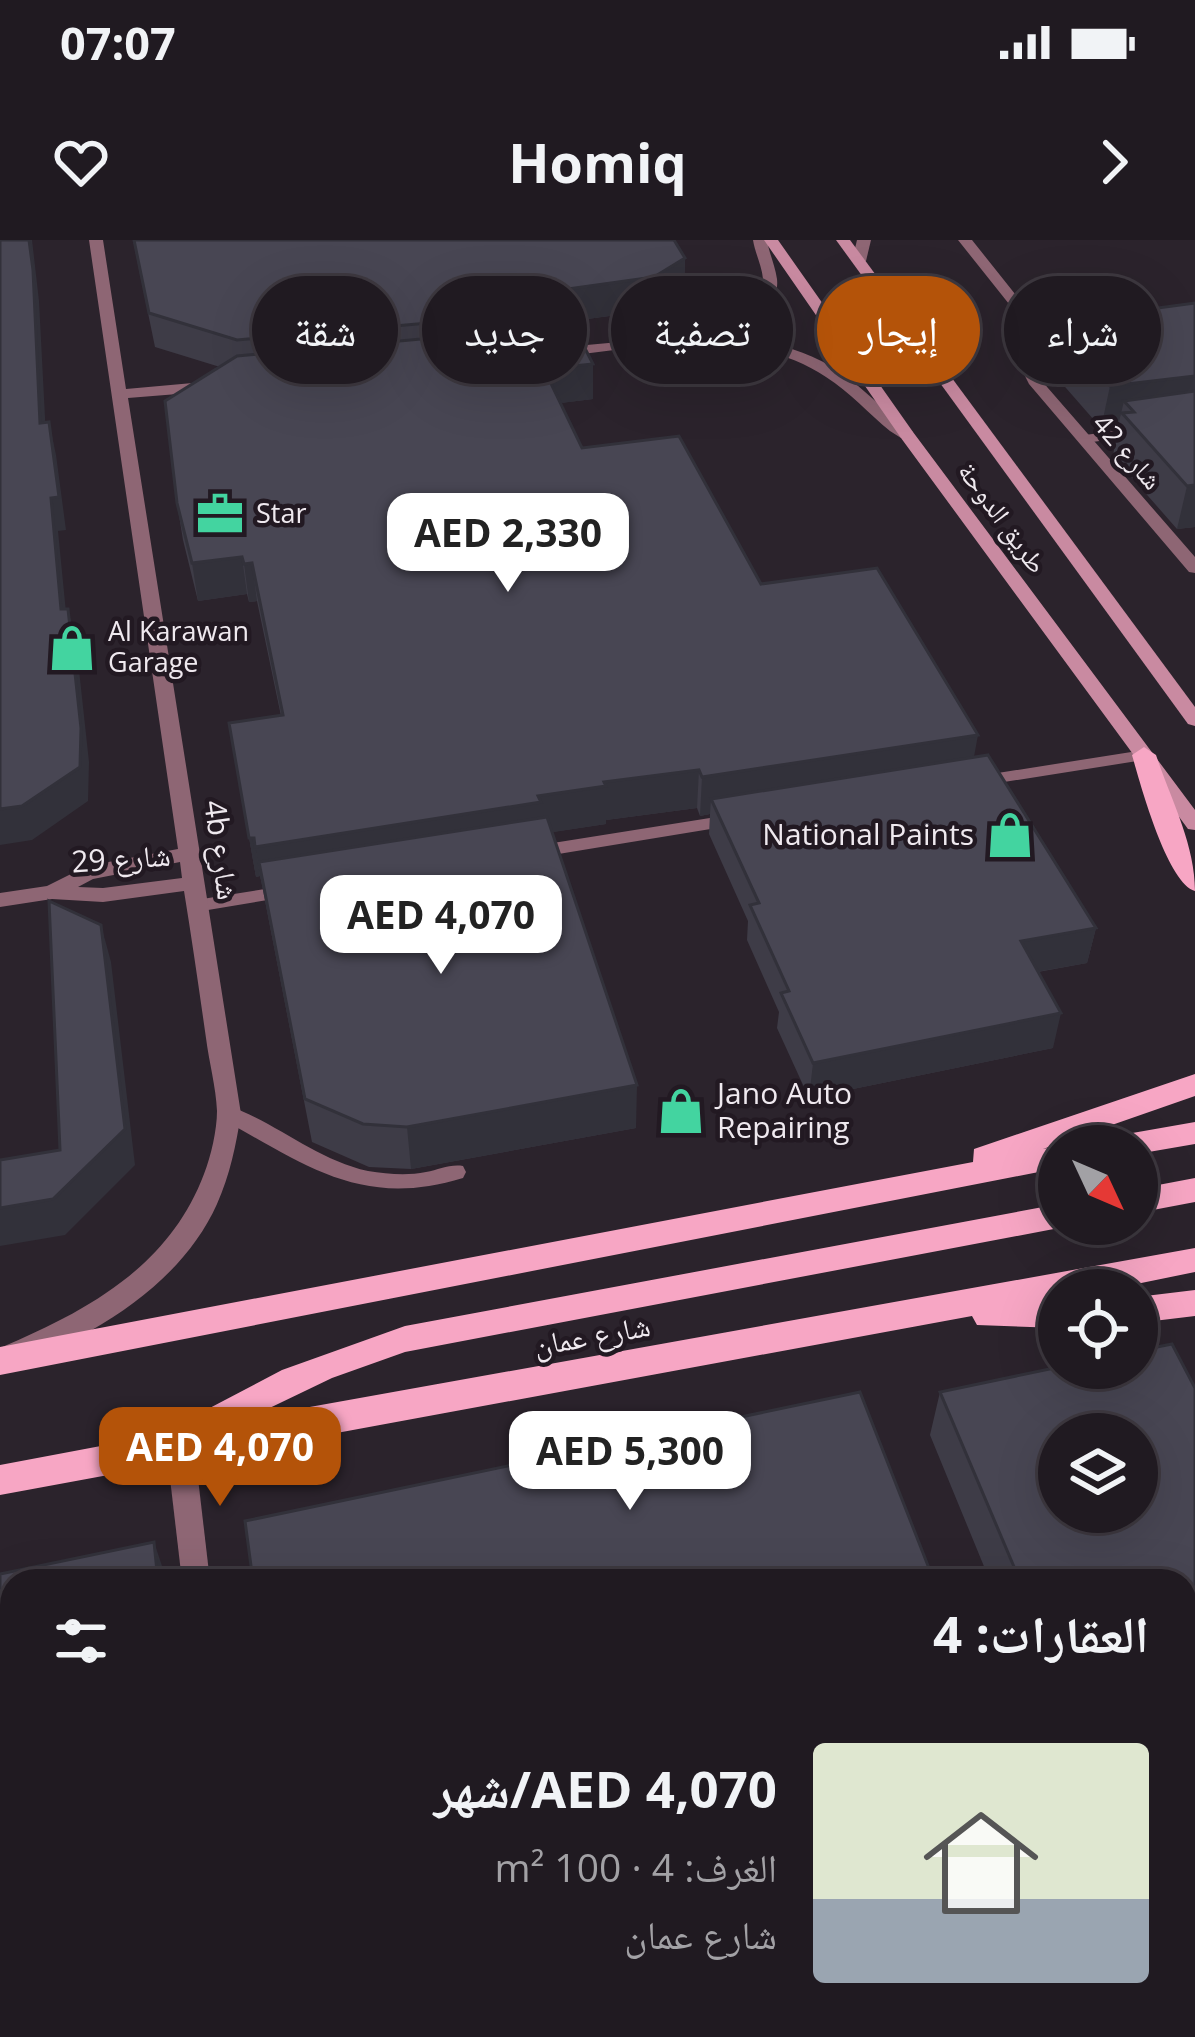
<!DOCTYPE html>
<html lang="ar">
<head>
<meta charset="utf-8">
<style>
	:root { --surface:#201a21; --page:#2d272e; --text:#f1f3f6; --muted:#a2a1a5; --line:#3d383f; --accent:#b45309 }
	body { margin:0; font-family:"Open Sans","Noto Naskh Arabic",sans-serif; background:var(--page); color:var(--text); direction:rtl; height:100vh; display:flex; flex-direction:column; font-size:45px; white-space:nowrap }
	* { box-sizing:border-box; margin:0 }
	p { font-size:39px; color:var(--muted) }
	.icon { flex:none; width:66px; height:66px; fill:none; stroke:currentColor; stroke-width:2; stroke-linecap:round; stroke-linejoin:round }
	.map { position:relative; flex:1; overflow:hidden; direction:ltr }
	.side { position:absolute; left:0px; top:1329px; width:1197px; height:468px; display:flex; flex-direction:column; background:var(--surface); border-radius:36px 36px 0 0; box-shadow:0 12px 48px #0002,0 0 0 3px var(--line); direction:rtl }
	.side>* { flex:none }
	.guide { position:absolute; left:36px; top:36px; width:1125px; height:108px; direction:rtl; display:flex; gap:24px }
	.needle { width:78px; rotate:134deg }
	.buttons { position:absolute; left:1038px; top:885px; display:grid; gap:24px }
	.buttons a { display:grid; place-items:center; width:120px; height:120px; border-radius:50%; background:var(--surface); box-shadow:0 12px 48px #0002,0 0 0 3px var(--line); font-size:60px }
	.price { position:absolute; translate:-50% -102px; padding:0 27px; border-radius:24px; background:#fff; color:#222; font-size:39px; line-height:78px; filter:drop-shadow(0 3px 6px #0008) }
	.price::after { content:''; position:absolute; left:50%; top:72px; width:36px; height:27px; margin-left:-18px; background:inherit; clip-path:polygon(0 0,100% 0,50% 100%) }
	.price.selected { background:var(--accent); color:#fff }
	ul { padding:0; list-style:none }
	li { display:flex; align-items:center; gap:36px; height:300px; padding:0 48px }
	li span { display:grid; place-items:center; flex:none; width:336px; height:240px; border-radius:12px; color:#555 }
	li>.icon { margin-inline-start:auto }
	span .icon { width:144px; height:144px; fill:#fffc; stroke-width:1 }
	li b { font-size:51px }
	h2 { display:flex; justify-content:space-between; align-items:center; height:144px; padding:0 48px; font-size:51px }
	.tag { padding:0 42px; border-radius:54px; background:var(--surface); box-shadow:0 12px 48px #0002,0 0 0 3px var(--line); font-size:42px; line-height:108px }
	.tag.selected { background:var(--accent); color:#fff }
	.status { display:flex; justify-content:space-between; align-items:center; height:84px; padding:0 60px; background:var(--surface); direction:ltr }
	.status svg { height:33px; fill:currentColor }
	header { display:flex; justify-content:space-between; align-items:center; height:156px; padding:0 48px; background:var(--surface); font-size:54px; font-weight:700 }
	.map>svg:first-child { display:block }
	.lines { fill:none; stroke-linecap:round; stroke-linejoin:round }
	.service { fill:#8e6674; fill-rule:evenodd }
	.minor { fill:#8e6674; fill-rule:evenodd }
	.secondary { fill:#c98aa1; fill-rule:evenodd }
	.primary { fill:#f7a6c4; fill-rule:evenodd }
	.wall { fill:#3e3c47 }
	.shaded-wall { fill:#32313a }
	.building { fill:#484653; stroke:#32313a; stroke-width:3; fill-rule:evenodd }
	.labels { text-anchor:middle; stroke-width:9; stroke-linejoin:round; paint-order:stroke }
	.far-street-label { font-size:27px; fill:#efe9ef; stroke:#221922 }
	.far-poi-label { font-size:27px; fill:#efe9ef; stroke:#221922; text-anchor:start }
	.poi-label { font-size:30px; fill:#efe9ef; stroke:#221922; text-anchor:end }
	.street-label { font-size:30px; fill:#efe9ef; stroke:#221922 }
</style>
</head>
<body>
<div class="status"><b>07:07</b><svg viewBox="0 0 49 12"><path d="M0 12V9h3v3zM5 12V6h3v6zM10 12V3h3v9zM15 12V0h3v12zM26 1h20v11H26zM47 4h2v5h-2z"/></svg></div>
<header><svg class="icon" aria-label="forward" viewBox="0 0 24 24"><path d="M9 5l7 7-7 7"/></svg>Homiq<svg class="icon" aria-label="heart" viewBox="0 0 24 24"><path d="M12 20l-8-8c-3-5 5-10 8-4 3-6 11-1 8 4z"/></svg></header>
<div class="map">
<svg width="1195" height="1797" viewBox="0 0 1195 1797">
	<rect width="100%" height="100%" fill="#2b232c"/>
	<g class="lines">
		<g class="service">
			<path d="M1076 105 1081 106V112L1022 123 1015 119Z"/>
			<path d="M1195 180V188L1085 203 1078 199 1085 195Z"/>
			<path d="M1144 510 1153 515 1150 519 979 546 970 541 979 536Z"/>
			<path d="M735 574 741 576V584L534 618 525 612 534 606Z"/>
			<path d="M290 645 297 647 299 651 297 655 196 672 187 666 196 660Z"/>
			<path d="M229 866C277 883 317 920 368 931 387 934 407 936 426 932 439 930 449 924 463 926L466 932 463 938C362 969 307 926 222 879L219 874 222 869Z"/>
		</g>
		<g class="minor">
			<path d="M89 0H103L126 149 215 141 223 146 215 151 128 158 241 874C236 905 230 935 217 964 179 1049 84 1102 0 1131V1108C87 1071 169 1027 204 934 211 916 217 890 217 871 216 847 209 822 206 798 199 749 192 700 184 651L103 662 52 659 0 667V653L47 646 87 626 178 609ZM180 622 182 638 103 648 78 647 93 639Z"/>
			<path d="M753 0H767C769 13 775 25 777 39 781 76 734 89 706 96 752 98 801 105 840 132 866 150 887 174 913 192V198H901L890 191C869 174 850 152 826 137 748 85 642 107 554 118L546 113 554 108 685 96 687 92C714 85 766 76 763 39 762 26 755 13 753 0Z"/>
			<path d="M857 0H871L866 21 859 25 852 21Z"/>
			<path d="M958 0H972L1023 64 1029 112 1041 140 1195 317V333L1189 332 1029 144 1013 112 1009 64Z"/>
			<path d="M180 1192 190 1196 194 1204 210 1341H182L166 1204 170 1196Z"/>
			<path d="M1195 1635V1667L1185 1669V1637Z"/>
			<path d="M231 1785H265L267 1797H233Z"/>
			<path d="M574 1785H653L648 1797H569Z"/>
			<path d="M1037 1785H1073L1078 1797H1042Z"/>
			<path d="M1097 1785H1131L1136 1797H1102Z"/>
		</g>
		<g class="secondary">
			<path d="M764 0H778L913 192 1195 570V590L1188 589 901 198Z"/>
			<path d="M836 0H850L1195 467V486L1188 484Z"/>
		</g>
		<g class="primary">
			<path d="M1144 507 1156 515C1171 560 1195 604 1195 651 1167 643 1140 543 1132 515Z"/>
			<path d="M1195 834V856L1043 909 1059 906H1060L1059 928 0 1135V1107L973 922 974 909Z"/>
			<path d="M1195 882V904L1137 914V906H1106L1110 898 1121 895Z"/>
			<path d="M1195 938V962L1137 973V949Z"/>
			<path d="M1059 964V984H1070L1059 988 405 1112 332 1138 249 1178 1195 1008V1032L1107 1050H1059V1060L1047 1062H1059V1088L977 1085 972 1076 0 1255V1225L175 1192 204 1171 282 1130 405 1086Z"/>
			<path d="M1195 1050V1076L1137 1083V1057Z"/>
		</g>
	</g>
	<g class="wall">
		<path d="M133 0 685 18 684 50 654 70 565 82V86L593 124V159L560 163 582 208 761 344 974 518 1096 688 1087 723 1038 732 1053 808 809 858 777 788 779 772 747 700 748 681 709 594 710 574 700 576 697 568 606 580V584L552 592 636 888 411 929 369 927 312 902 262 645 260 636 256 637 229 483 281 476 257 361 249 362 247 354 198 361 183 300 177 263 220 127 155 107Z"/>
		<path d="M1195 63V287L1177 289 1113 216 1118 186 1101 188 1045 124 1053 82Z"/>
		<path d="M1195 1148V1533L1185 1536V1341H990L930 1195 940 1152Z"/>
	</g>
	<g class="shaded-wall">
		<path d="M29 0H32L39 61 47 216 40 183Z"/>
		<path d="M685 18 684 50 654 70 565 82V71L554 51Z"/>
		<path d="M593 124V159L545 165 544 129Z"/>
		<path d="M1195 136V177L1134 172 1124 161 1118 186 1101 188 1110 146Z"/>
		<path d="M49 182 56 215 66 290 58 291 69 403 61 369 51 258Z"/>
		<path d="M1195 245V287L1177 289 1187 246Z"/>
		<path d="M242 317 247 354 198 361 192 323Z"/>
		<path d="M252 323 257 361 249 362 244 324Z"/>
		<path d="M68 369 76 402 89 522 88 561 32 600 0 605V569Z"/>
		<path d="M978 495 971 533 711 559 710 574 700 576 702 537Z"/>
		<path d="M699 530 697 568 606 580V584L541 594 259 622 262 645 255 607 538 556 604 542Z"/>
		<path d="M249 598H254L260 636 256 637Z"/>
		<path d="M101 685 111 722 135 925 65 995 0 1006V968L53 959Z"/>
		<path d="M1096 688 1087 723 1013 736 1021 701Z"/>
		<path d="M1061 773 1053 808 809 858 813 823Z"/>
		<path d="M637 845 636 888 411 929 407 887Z"/>
		<path d="M154 1302 167 1341H158Z"/>
		<path d="M1195 1501V1533L1185 1536V1503Z"/>
		<path d="M27 1785H173L124 1797H0V1792Z"/>
	</g>
	<g class="building">
		<path d="M0 0H29L33 30 40 183 49 182 59 257 51 258 61 369H68L81 488 80 527 22 566 0 569Z"/>
		<path d="M134 0H674L685 18 654 37 554 51 565 71 237 100 149 73Z"/>
		<path d="M1195 63V136L1110 146 1053 82Z"/>
		<path d="M573 85 593 124 544 129 582 208 679 196 761 344 877 328 978 495 702 537 699 530 604 542 606 546 538 556 541 562 255 607 254 598H249L229 483 283 475 252 323 244 324 242 317 192 323 177 263 165 161 237 116Z"/>
		<path d="M1195 151V245L1187 246 1122 173 1134 172 1124 161Z"/>
		<path d="M988 515 1096 688 1021 701 1061 773 813 823 781 753 789 751 750 665 759 663 711 559Z"/>
		<path d="M547 577 637 845 407 887 363 884 305 859 259 622Z"/>
		<path d="M49 661 101 685 125 889 53 959 0 968V920L60 910Z"/>
		<path d="M1172 1104 1195 1148V1501L1185 1503V1341H1020L940 1152 1059 1127 1137 1128V1111ZM1059 1194H1137V1272H1059Z"/>
		<path d="M860 1152 934 1341H253L245 1281Z"/>
		<path d="M154 1302 158 1341H12V1785H27L0 1792V1334Z"/>
		<path d="M783 1785H889L909 1797H746Z"/>
	</g>
	<defs>
		<symbol id="office-bare" viewBox="-9 -9 18 18"><path d="M-6-3h4V-5.5h4V-3h4V5H-6ZM-1-4.5V-3h2v-1.5ZM-6 0V1H6V0Z" fill="#43d4a0" stroke="#221922" stroke-width="2.5" paint-order="stroke"/></symbol>
		<symbol id="shop-bare" viewBox="-9 -9 18 18"><path d="M-5-2.5h2.3a2.7 3.5 0 0 1 5.4 0H5L5.5 6h-11ZM-1.5-2.5h3a1.5 2.3 0 0 0-3 0Z" fill="#43d4a0" stroke="#221922" stroke-width="2.5" paint-order="stroke"/></symbol>
	</defs>
	<g fill-rule="evenodd">
		<use href="#office-bare" x="187" y="241" width="66" height="66"/>
		<use href="#shop-bare" x="39" y="375" width="66" height="66"/>
		<use href="#shop-bare" x="977" y="562" width="66" height="66"/>
		<use href="#shop-bare" x="648" y="838" width="66" height="66"/>
	</g>
	<g class="labels">
		<g class="far-street-label">
			<text transform="translate(1127 212) rotate(49)" y="9">شارع 42</text>
			<text transform="translate(1002 278) rotate(54)" y="9">طريق الدوحة</text>
		</g>
		<g class="far-poi-label">
			<text x="256" y="283">Star</text>
			<text x="108" y="401">Al Karawan<tspan x="108" dy="31">Garage</tspan></text>
		</g>
		<g class="poi-label">
			<text x="974" y="605">National Paints</text>
			<text x="717" y="864" text-anchor="start">Jano Auto<tspan x="717" dy="34">Repairing</tspan></text>
		</g>
		<g class="street-label">
			<text transform="translate(221 610) rotate(82)" y="10">4b شارع</text>
			<text transform="translate(121 619) rotate(-4)" y="10">شارع 29</text>
			<text transform="translate(592 1096) rotate(-10)" y="10">شارع عمان</text>
		</g>
	</g>
</svg>
<div class="buttons">
<a><svg class="needle" viewBox="-14 -14 28 28"><path d="M0-13l5 13h-10z" fill="#e53935"/><path d="M0 13l5-13h-10z" fill="#a2a1a5"/></svg></a>
<a><svg class="icon" aria-label="locate" viewBox="0 0 24 24"><circle cx="12" cy="12" r="6"/><path d="M12 2v4M12 18v4M2 12h4M18 12h4"/></svg></a>
<a><svg class="icon" aria-label="layers" viewBox="0 0 24 24"><path d="M12 4l9 5-9 5-9-5zM3 14l9 5 9-5"/></svg></a>
</div>
<b class="price" style="left:508px;top:355px">AED 2,330</b>
<b class="price" style="left:441px;top:737px">AED 4,070</b>
<b class="price selected" style="left:220px;top:1269px">AED 4,070</b>
<b class="price" style="left:630px;top:1273px">AED 5,300</b>
<div class="guide">
<a class="tag">شراء</a>
<a class="tag selected">إيجار</a>
<a class="tag">تصفية</a>
<a class="tag">جديد</a>
<a class="tag">شقة</a>
</div>
<section class="side">
<h2>العقارات: 4<svg class="icon" aria-label="filters" viewBox="0 0 24 24"><path d="M4 7h16M4 17h16"/><circle cx="9" cy="7" r="2"/><circle cx="15" cy="17" r="2"/></svg></h2>
<ul>
<li><span style="background:linear-gradient(#dfe7d0 65%,#9aa5b1 0)"><svg class="icon" aria-label="home" viewBox="0 0 24 24"><path d="M3 11l9-7 9 7M6 9v11h12V9"/></svg></span><div><b>AED 4,070/شهر</b><p>الغرف: 4 · 100 m²</p><p>شارع عمان</p></div></li>
</ul>
</section>
</div>
</body>
</html>
